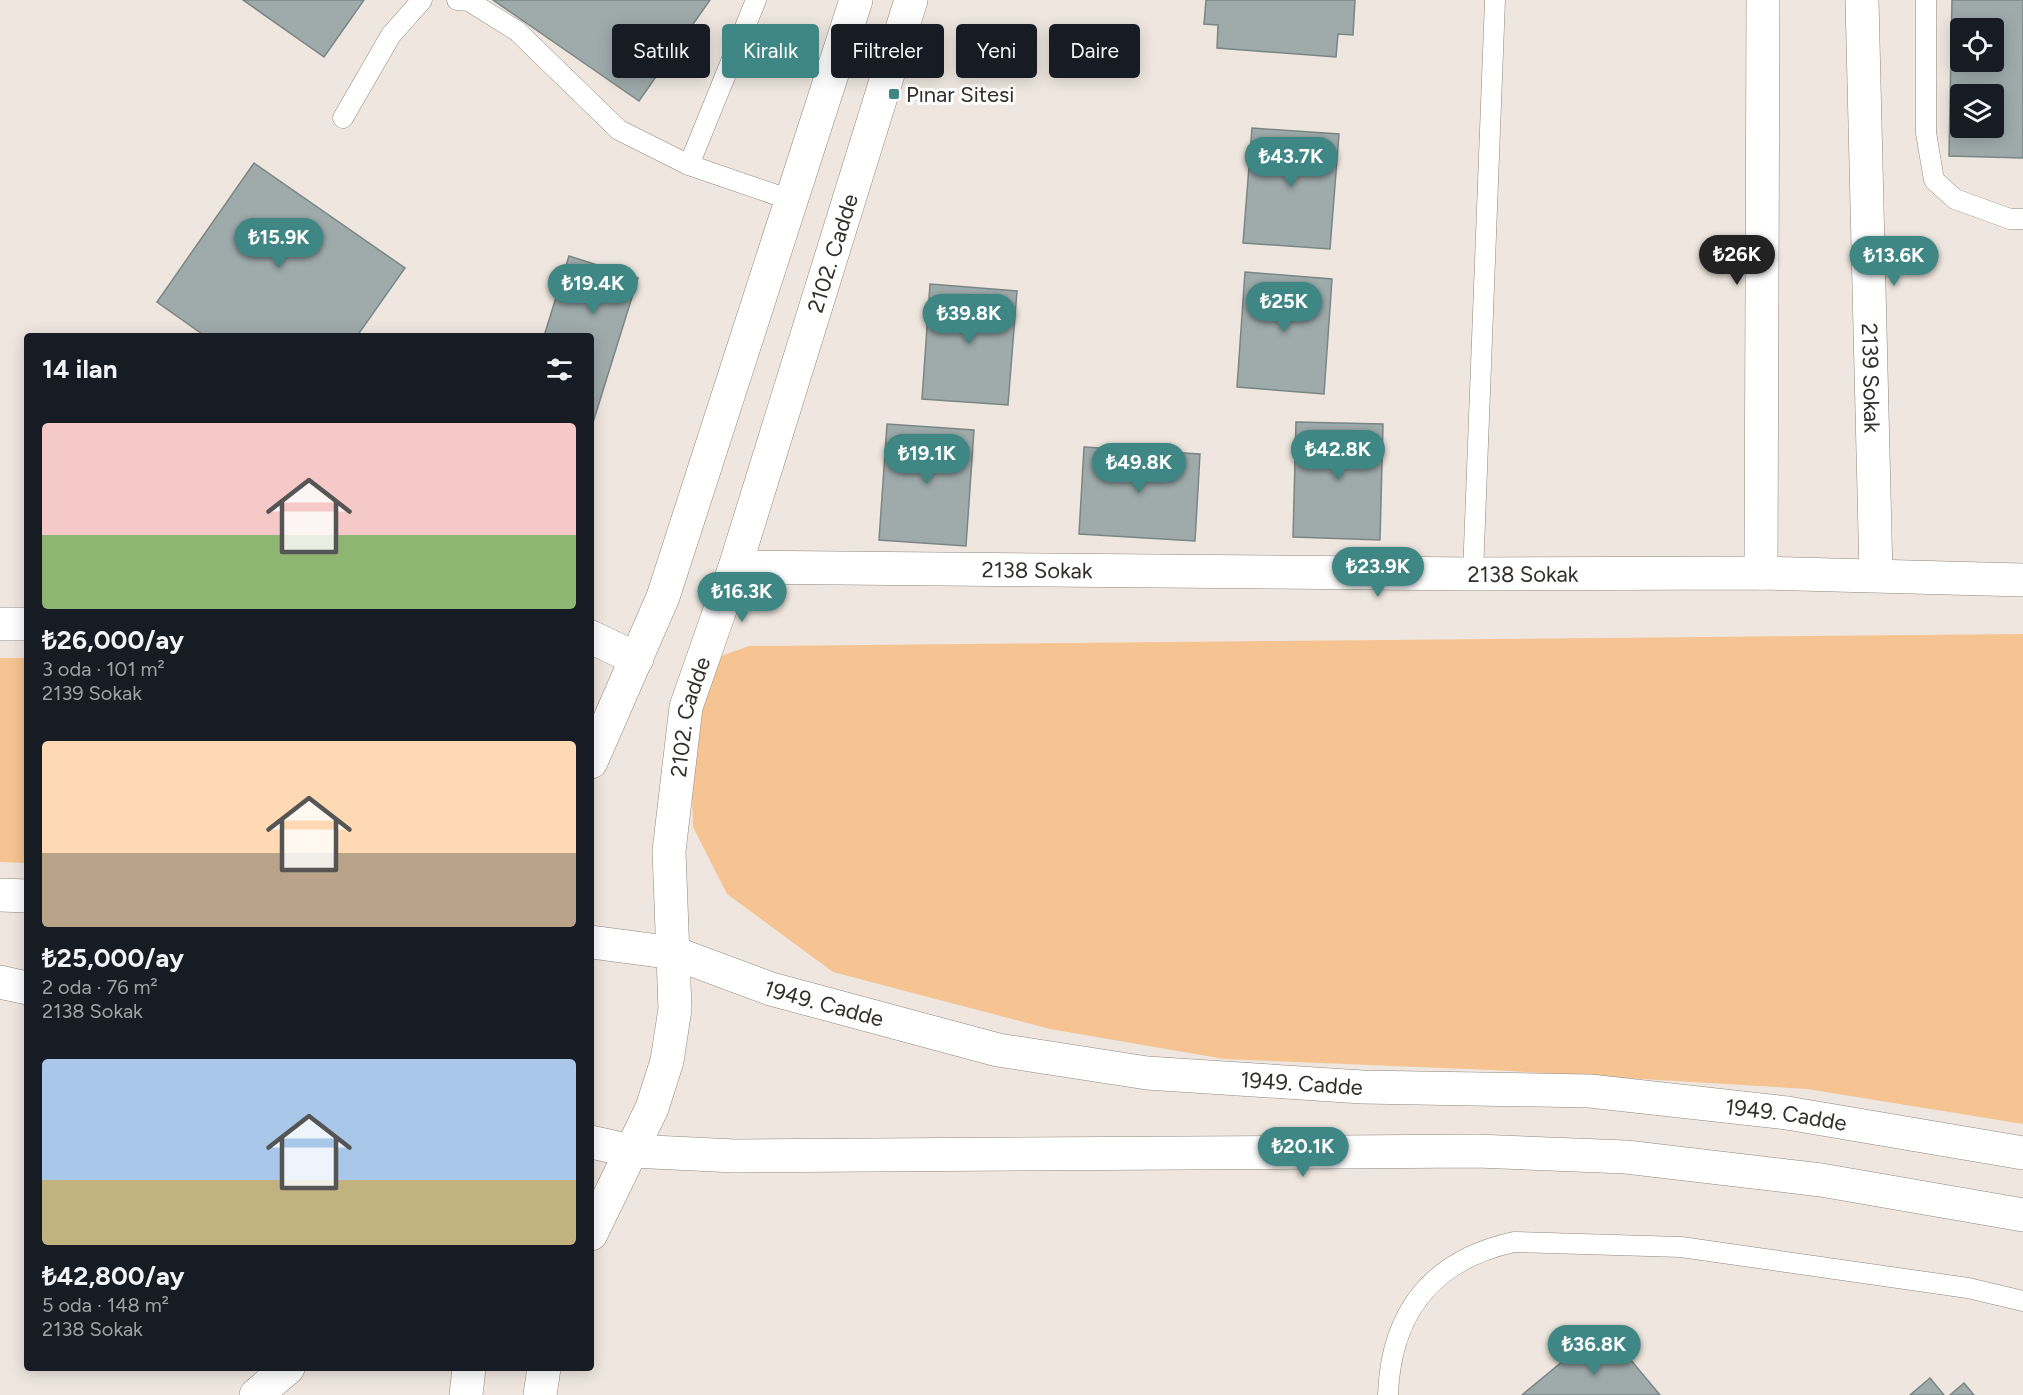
<!DOCTYPE html>
<html lang="tr">
<head>
<meta charset="utf-8">
<style>
	:root { --surface:#171b24; --page:#242831; --text:#f1f3f6; --muted:#9ea1a6; --accent:#3f8785 }
	body { margin:0; font-family:Figtree,sans-serif; background:var(--page); color:var(--text); height:100vh; display:flex; flex-direction:column; font-size:22px; white-space:nowrap }
	* { box-sizing:border-box; margin:0 }
	p { font-size:20px; color:var(--muted) }
	.icon { flex:none; width:33px; height:33px; fill:none; stroke:currentColor; stroke-width:2; stroke-linecap:round; stroke-linejoin:round }
	.map { position:relative; flex:1; overflow:hidden }
	.details { position:absolute; left:24px; top:333px; width:570px; height:1038px; display:flex; flex-direction:column; background:var(--surface); border-radius:6px; box-shadow:0 3px 15px #0003 }
	.details>* { flex:none }
	.guide { position:absolute; left:612px; top:24px; width:570px; height:54px; display:flex; gap:12px }
	.controls { position:absolute; left:1950px; top:18px; display:grid; gap:12px }
	.controls a { display:grid; place-items:center; width:54px; height:54px; border-radius:6px; background:var(--surface); box-shadow:0 3px 15px #0003; font-size:30px }
	.price { position:absolute; translate:-50% -51px; padding:0 14px; border-radius:21px; background:var(--accent); color:#fff; font-size:20px; line-height:39px; filter:drop-shadow(0 2px 3px #0008) }
	.price::after { content:''; position:absolute; left:50%; top:36px; width:18px; height:14px; margin-left:-9px; background:inherit; clip-path:polygon(0 0,100% 0,50% 100%) }
	.price.active { background:#222; color:#fff }
	ul { padding:0; list-style:none }
	li { display:grid; align-content:center; gap:12px; height:318px; padding:0 18px }
	li span { display:grid; place-items:center; height:186px; border-radius:6px; color:#555 }
	li>.icon { margin-inline-start:auto }
	span .icon { width:108px; height:108px; fill:#fffc; stroke-width:1 }
	li b { font-size:26px }
	h2 { display:flex; justify-content:space-between; align-items:center; height:72px; padding:0 18px; font-size:26px }
	.pill { padding:0 21px; border-radius:6px; background:var(--surface); box-shadow:0 3px 15px #0003; font-size:21px; line-height:54px }
	.pill.active { background:var(--accent); color:#fff }
	.map>svg:first-child { display:block }
	.green { fill:#f6c492 }
	.building { fill:#9fabab; stroke:#7a8685; stroke-width:1.5; fill-rule:evenodd }
	.lines { fill:none; stroke-linecap:round; stroke-linejoin:round }
	.service-casing { stroke:#8f8780; stroke-width:21 }
	.minor-casing { stroke:#8f8780; stroke-width:34 }
	.tertiary-casing { stroke:#8f8780; stroke-width:34 }
	.service { stroke:#fff; stroke-width:20 }
	.minor { stroke:#fff; stroke-width:33 }
	.tertiary { stroke:#fff; stroke-width:33 }
	.poi-dot { fill:#3f8785; stroke:#fff; stroke-width:2 }
	.labels { text-anchor:middle; stroke-width:6; stroke-linejoin:round; paint-order:stroke }
	.poi-label { font-size:22px; fill:#312e2b; stroke:#fff; text-anchor:start }
	.street-label { font-size:22px; fill:#312e2b; stroke:#fff }
</style>
</head>
<body>
<div class="map">
<svg width="2023" height="1395" viewBox="0 0 2023 1395">
	<rect width="100%" height="100%" fill="#efe7df"/>
	<g class="green">
		<path d="M2023 634V1124L1807 1089 1492 1070 1224 1059 1050 1029 833 972 727 894 693 827 690 724 707 661 749 646Z"/>
		<path d="M0 658H27V863L0 862Z"/>
	</g>
	<g class="building">
		<path d="M243 0H364L324 57Z"/>
		<path d="M493 0H710L639 101Z"/>
		<path d="M1206 0H1355L1353 35 1338 34 1336 57 1217 48 1218 25 1204 24Z"/>
		<path d="M1952 0H2023V158L1949 156ZM1960 28H1994V62H1960ZM1960 94H1994V128H1960Z"/>
		<path d="M1252 128 1339 134 1330 249 1243 243Z"/>
		<path d="M254 163 405 268 357 336H205L157 302Z"/>
		<path d="M569 256 638 278 591 429V336H544Z"/>
		<path d="M1245 272 1332 279 1324 394 1237 387Z"/>
		<path d="M930 284 1017 291 1008 405 922 399Z"/>
		<path d="M1296 422 1383 424 1380 540 1293 537Z"/>
		<path d="M887 424 974 430 966 546 879 540Z"/>
		<path d="M1084 447 1200 454 1195 541 1079 534Z"/>
		<path d="M1586 1342 1603 1362 1620 1347 1660 1395H1522Z"/>
		<path d="M1930 1378 1944 1395H1910Z"/>
		<path d="M1964 1383 1974 1395H1950Z"/>
	</g>
	<g class="lines">
		<defs>
			<g id="service">
				<path d="M457 0 469 1 517 31 619 130 689 165 791 200"/>
				<path d="M1926 0V133L1934 180 1955 199 2010 219H2023"/>
				<path d="M343 118 391 35 422 0"/>
				<path d="M689 165 756 0"/>
				<path d="M1473 574 1495 0"/>
				<path d="M1388 1395C1391 1312 1432 1260 1514 1242L1681 1247 1968 1288 2023 1301"/>
			</g>
			<g id="minor">
				<path id="s1" d="M1862 0 1876 575"/>
				<path id="s2" d="M735 567 1473 574 1761 573 2023 580"/>
				<path d="M1761 573 1763 0"/>
				<path d="M0 624H27"/>
				<path d="M591 637 637 659"/>
				<path d="M256 1395 288 1368"/>
			</g>
			<g id="tertiary">
				<path d="M591 762 663 597 856 0"/>
				<path d="M0 895 27 896"/>
				<path id="s3" d="M591 942 674 953 771 989 998 1050 1147 1073 1362 1087 1590 1091 1787 1113 2023 1153"/>
				<path d="M0 982 27 988"/>
				<path d="M591 1142 631 1151 735 1156 1477 1151 1626 1157 1821 1180 2023 1215"/>
				<path id="s4" d="M591 1234 652 1108 667 1061 675 1009 669 851 686 707 735 567 911 0"/>
				<path d="M466 1395 469 1368"/>
				<path d="M540 1395 544 1368"/>
			</g>
		</defs>
		<use href="#service" class="service-casing"/>
		<use href="#minor" class="minor-casing"/>
		<use href="#tertiary" class="tertiary-casing"/>
		<use href="#service" class="service"/>
		<use href="#minor" class="minor"/>
		<use href="#tertiary" class="tertiary"/>
	</g>
	<rect class="poi-dot" x="888" y="88" width="12" height="12" rx="3"/>
	<g class="labels">
		<g class="poi-label">
			<text x="906" y="102">Pınar Sitesi</text>
		</g>
		<g class="street-label">
			<text dy="8" stroke="none"><textPath href="#s4" startOffset="1022">2102. Cadde</textPath></text>
			<text dy="8" stroke="none"><textPath href="#s1" startOffset="378">2139 Sokak</textPath></text>
			<text dy="8" stroke="none"><textPath href="#s2" startOffset="302">2138 Sokak</textPath></text>
			<text dy="8" stroke="none"><textPath href="#s2" startOffset="788">2138 Sokak</textPath></text>
			<text dy="8" stroke="none"><textPath href="#s4" startOffset="536">2102. Cadde</textPath></text>
			<text dy="8" stroke="none"><textPath href="#s3" startOffset="242">1949. Cadde</textPath></text>
			<text dy="8" stroke="none"><textPath href="#s3" startOffset="728">1949. Cadde</textPath></text>
			<text dy="8" stroke="none"><textPath href="#s3" startOffset="1214">1949. Cadde</textPath></text>
		</g>
	</g>
</svg>
<div class="controls">
<a><svg class="icon" aria-label="locate" viewBox="0 0 24 24"><circle cx="12" cy="12" r="6"/><path d="M12 2v4M12 18v4M2 12h4M18 12h4"/></svg></a>
<a><svg class="icon" aria-label="layers" viewBox="0 0 24 24"><path d="M12 4l9 5-9 5-9-5zM3 14l9 5 9-5"/></svg></a>
</div>
<b class="price" style="left:1291px;top:188px">₺43.7K</b>
<b class="price" style="left:279px;top:269px">₺15.9K</b>
<b class="price active" style="left:1737px;top:286px">₺26K</b>
<b class="price" style="left:1894px;top:287px">₺13.6K</b>
<b class="price" style="left:593px;top:315px">₺19.4K</b>
<b class="price" style="left:1284px;top:333px">₺25K</b>
<b class="price" style="left:969px;top:345px">₺39.8K</b>
<b class="price" style="left:1338px;top:481px">₺42.8K</b>
<b class="price" style="left:927px;top:485px">₺19.1K</b>
<b class="price" style="left:1139px;top:494px">₺49.8K</b>
<b class="price" style="left:1378px;top:598px">₺23.9K</b>
<b class="price" style="left:742px;top:623px">₺16.3K</b>
<b class="price" style="left:1303px;top:1178px">₺20.1K</b>
<b class="price" style="left:1594px;top:1376px">₺36.8K</b>
<div class="guide">
<a class="pill">Satılık</a>
<a class="pill active">Kiralık</a>
<a class="pill">Filtreler</a>
<a class="pill">Yeni</a>
<a class="pill">Daire</a>
</div>
<section class="details">
<h2>14 ilan<svg class="icon" aria-label="filters" viewBox="0 0 24 24"><path d="M4 7h16M4 17h16"/><circle cx="9" cy="7" r="2"/><circle cx="15" cy="17" r="2"/></svg></h2>
<ul>
<li><span style="background:linear-gradient(#f6c9c9 60%,#8fb573 0)"><svg class="icon" aria-label="home" viewBox="0 0 24 24"><path d="M3 11l9-7 9 7M6 9v11h12V9"/></svg></span><div><b>₺26,000/ay</b><p>3 oda · 101 m²</p><p>2139 Sokak</p></div></li>
<li><span style="background:linear-gradient(#ffd9b3 60%,#b9a48a 0)"><svg class="icon" aria-label="home" viewBox="0 0 24 24"><path d="M3 11l9-7 9 7M6 9v11h12V9"/></svg></span><div><b>₺25,000/ay</b><p>2 oda · 76 m²</p><p>2138 Sokak</p></div></li>
<li><span style="background:linear-gradient(#a9c7e8 65%,#c2b280 0)"><svg class="icon" aria-label="home" viewBox="0 0 24 24"><path d="M3 11l9-7 9 7M6 9v11h12V9"/></svg></span><div><b>₺42,800/ay</b><p>5 oda · 148 m²</p><p>2138 Sokak</p></div></li>
</ul>
</section>
</div>
</body>
</html>
